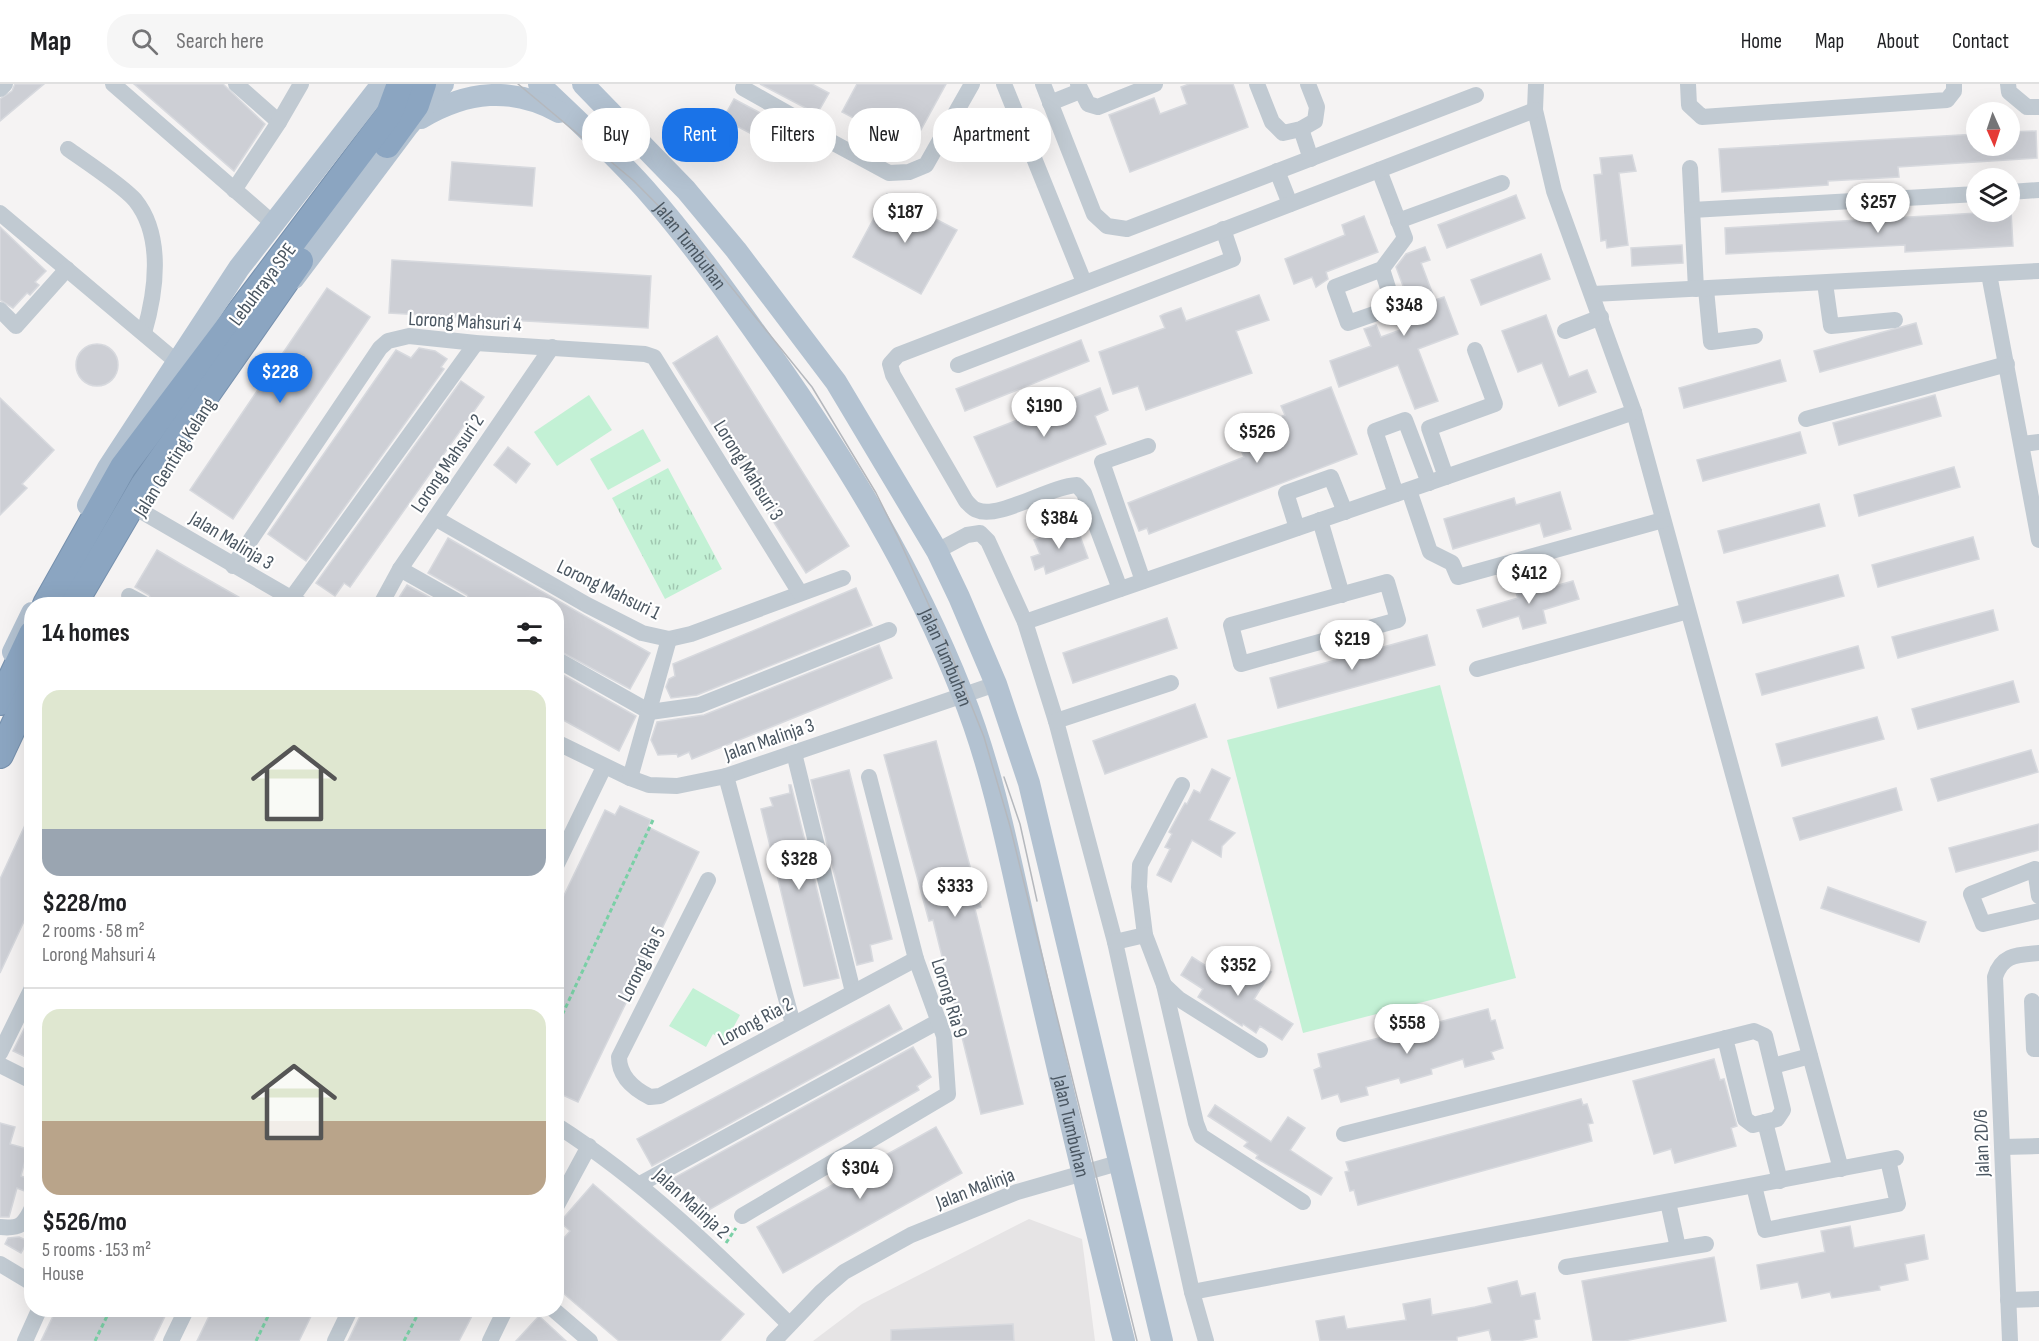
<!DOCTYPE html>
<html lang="en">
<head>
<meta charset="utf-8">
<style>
	:root { --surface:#fff; --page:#f6f6f6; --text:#202124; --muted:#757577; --line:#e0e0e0; --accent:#1a73e8 }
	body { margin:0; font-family:"Sofia Sans Condensed",sans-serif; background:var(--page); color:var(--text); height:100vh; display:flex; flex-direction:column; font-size:22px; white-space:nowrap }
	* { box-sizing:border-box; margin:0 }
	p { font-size:20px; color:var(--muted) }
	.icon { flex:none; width:33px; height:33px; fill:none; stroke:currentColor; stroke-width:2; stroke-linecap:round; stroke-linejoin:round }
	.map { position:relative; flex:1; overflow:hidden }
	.details { position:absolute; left:24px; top:513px; width:540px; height:720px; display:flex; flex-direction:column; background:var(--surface); border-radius:24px; box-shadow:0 6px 24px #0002 }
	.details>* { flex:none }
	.hud { position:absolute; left:582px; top:24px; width:570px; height:54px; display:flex; gap:12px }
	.needle { width:39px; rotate:177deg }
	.fabs { position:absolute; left:1966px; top:18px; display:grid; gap:12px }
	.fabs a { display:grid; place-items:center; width:54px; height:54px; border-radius:50%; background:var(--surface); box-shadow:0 6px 24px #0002; font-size:30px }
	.price { position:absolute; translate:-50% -51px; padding:0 14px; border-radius:21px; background:#fff; color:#222; font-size:20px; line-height:39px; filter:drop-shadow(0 2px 3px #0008) }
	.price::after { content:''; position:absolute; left:50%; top:36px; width:18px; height:14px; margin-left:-9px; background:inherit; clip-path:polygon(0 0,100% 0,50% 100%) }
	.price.selected { background:var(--accent); color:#fff }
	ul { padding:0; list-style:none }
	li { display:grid; align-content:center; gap:12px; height:318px; padding:0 18px }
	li+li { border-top:2px solid var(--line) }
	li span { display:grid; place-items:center; height:186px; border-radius:18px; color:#555 }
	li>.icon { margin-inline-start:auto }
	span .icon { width:108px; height:108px; fill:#fffc; stroke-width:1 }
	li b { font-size:26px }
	h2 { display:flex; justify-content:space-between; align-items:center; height:72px; padding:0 18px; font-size:26px }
	.chip { padding:0 21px; border-radius:24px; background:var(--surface); box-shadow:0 6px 24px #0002; font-size:21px; line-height:54px }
	.chip.selected { background:var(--accent); color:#fff }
	header { display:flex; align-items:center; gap:36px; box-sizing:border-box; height:84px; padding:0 30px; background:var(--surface); border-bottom:2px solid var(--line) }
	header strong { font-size:28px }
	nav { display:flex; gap:33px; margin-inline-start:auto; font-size:21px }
	.search { width:420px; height:54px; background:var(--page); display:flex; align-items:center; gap:15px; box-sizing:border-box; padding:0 21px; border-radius:24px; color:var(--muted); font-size:22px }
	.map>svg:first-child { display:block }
	.education { fill:#e6e4e5 }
	.grass { fill:url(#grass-tufts) }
	.pitch { fill:#c3f1d5 }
	.building { fill:#cdcfd5; stroke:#d7d9de; stroke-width:1.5 }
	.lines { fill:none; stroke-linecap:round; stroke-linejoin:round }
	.highway-casing { stroke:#7690ad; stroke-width:28 }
	.path { stroke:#7ad0a6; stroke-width:3; stroke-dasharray:4.5 3; stroke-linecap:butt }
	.minor { stroke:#c1cad2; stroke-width:16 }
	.major { stroke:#b3c2d1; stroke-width:22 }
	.highway { stroke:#8ba5c1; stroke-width:26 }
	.tram { stroke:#b5b8bd; stroke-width:1.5 }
	.labels { text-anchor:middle; stroke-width:4.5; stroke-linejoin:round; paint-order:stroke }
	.street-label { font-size:20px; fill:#4a5661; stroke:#fff }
</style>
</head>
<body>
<header>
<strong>Map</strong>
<div class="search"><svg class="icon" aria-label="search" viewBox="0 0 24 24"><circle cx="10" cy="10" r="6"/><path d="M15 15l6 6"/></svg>Search here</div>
<nav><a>Home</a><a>Map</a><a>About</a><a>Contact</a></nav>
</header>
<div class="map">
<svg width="2039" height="1257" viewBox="0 0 2039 1257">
	<defs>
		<pattern id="grass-tufts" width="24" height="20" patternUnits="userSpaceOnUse" patternTransform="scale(1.5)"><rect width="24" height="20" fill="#c3f1d5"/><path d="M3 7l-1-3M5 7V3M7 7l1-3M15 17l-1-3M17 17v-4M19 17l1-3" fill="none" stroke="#a0c6b0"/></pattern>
	</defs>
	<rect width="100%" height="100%" fill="#f5f3f3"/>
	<path class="education" d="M1029 1135 1082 1155 1095 1257H813L862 1220Z"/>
	<path class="grass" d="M668 384 722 485 665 515 612 414Z"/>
	<g class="pitch">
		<path d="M589 311 612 346 557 382 534 348Z"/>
		<path d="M643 345 661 377 608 406 590 375Z"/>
		<path d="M1440 601 1516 894 1303 949 1227 656Z"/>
		<path d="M693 904 740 931 726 957 713 950 706 963 669 942Z"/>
	</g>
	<g class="building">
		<path d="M15 0H44L0 37V15L12 7Z"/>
		<path d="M134 0H223L265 40 234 87Z"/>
		<path d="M760 0H812L829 9 817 30Z"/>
		<path d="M857 0H946L911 64 842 28Z"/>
		<path d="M1189 0H1233L1248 43 1130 88 1109 31 1154 14 1160 30 1187 20 1181 3Z"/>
		<path d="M734 15 802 51 792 71 723 35Z"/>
		<path d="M2036 47 2037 74 1898 83 1899 93 1828 97V101L1722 108 1719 65 1977 50V62H2010V48Z"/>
		<path d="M1632 71 1636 87 1619 89 1628 161 1607 164 1606 156 1601 157 1594 91 1602 90 1600 74Z"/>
		<path d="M452 78 535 84 532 122 449 116Z"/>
		<path d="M887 110 957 146 921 210 853 173Z"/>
		<path d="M1516 111 1525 134 1447 164 1438 141Z"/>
		<path d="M2011 127 2013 162 1905 168V161L1726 170 1725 144Z"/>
		<path d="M1364 132 1378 168 1326 188 1328 195 1316 203 1312 193 1294 200 1285 175 1345 151 1342 141Z"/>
		<path d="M0 143 46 187 35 198 39 201 30 211 27 209 13 224 0 216Z"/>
		<path d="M1682 161 1683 179 1632 182 1631 164Z"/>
		<path d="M1425 163 1430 176 1421 179 1435 216 1444 213 1458 250 1418 265 1438 317 1415 325 1398 281 1339 303 1330 277 1371 262 1364 245 1376 241 1381 253 1417 240 1396 183 1406 170Z"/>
		<path d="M1541 170 1550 195 1481 221 1471 196Z"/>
		<path d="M392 176 651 192 648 244 389 229Z"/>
		<path d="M327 204 370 233 233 435 190 406Z"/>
		<path d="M1259 211 1269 236 1236 247 1252 289 1146 326 1138 302 1113 310 1099 268 1165 244 1160 232 1164 230 1181 224 1186 237Z"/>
		<path d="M1546 231 1569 293 1587 286 1596 308 1559 322 1542 279 1518 288 1502 247Z"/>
		<path d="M1916 239 1922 260 1820 288 1814 267Z"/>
		<path d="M717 252 849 462 806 489 673 279Z"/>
		<path d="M1081 256 1089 277 965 327 956 305Z"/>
		<circle cx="97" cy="281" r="21"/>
		<path d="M419 264 435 267 447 275 441 283 444 285 306 477 268 450 396 266 411 274Z"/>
		<path d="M1780 276 1786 297 1684 324 1679 304Z"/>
		<path d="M461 297 484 313 350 503 344 499 335 512 316 499Z"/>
		<path d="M1331 303 1357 370 1149 450 1147 444 1139 447 1128 419 1244 373 1241 366 1263 358 1257 342 1285 331 1281 322Z"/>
		<path d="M1100 304 1108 326 1095 332 1106 360 997 403 974 353Z"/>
		<path d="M1935 311 1941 332 1839 361 1833 339Z"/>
		<path d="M0 314 54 366 22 400 27 404 0 431Z"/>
		<path d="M1800 348 1806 369 1703 397 1697 376Z"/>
		<path d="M508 363 530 380 516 399 494 381Z"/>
		<path d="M1954 383 1960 403 1859 432 1854 411Z"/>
		<path d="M1560 408 1571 445 1544 453 1540 439 1453 465 1444 435 1514 414 1516 421Z"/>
		<path d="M1819 420 1825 442 1724 469 1718 447Z"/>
		<path d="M1076 441 1088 474 1046 490 1044 482 1035 486 1031 473 1040 470 1034 456Z"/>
		<path d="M1973 453 1979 475 1878 503 1872 481Z"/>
		<path d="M448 454 650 569 630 605 556 565V520H472L467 511 428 489Z"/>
		<path d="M157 466 184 482 251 520H154L149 511 135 503Z"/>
		<path d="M1838 491 1844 512 1743 539 1737 518Z"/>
		<path d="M1573 497 1579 515 1543 526 1546 539 1523 545 1519 532 1483 543 1477 526 1518 514 1515 506 1532 502 1534 508Z"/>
		<path d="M407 501 442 520H395Z"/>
		<path d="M856 504 872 541 697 611 671 614 666 603 669 595 675 592 673 580Z"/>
		<path d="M1993 526 1998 546 1898 574 1892 553Z"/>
		<path d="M1167 534 1177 564 1073 599 1063 569Z"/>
		<path d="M1427 551 1435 581 1278 624 1270 594Z"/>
		<path d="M879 561 892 594 692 675 689 668 678 673 677 670 658 671 651 656 657 638 704 631Z"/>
		<path d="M1858 562 1864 584 1762 611 1756 590Z"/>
		<path d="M556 587 636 632 619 667 556 632Z"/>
		<path d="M2013 597 2019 618 1918 645 1912 625Z"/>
		<path d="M1195 620 1207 653 1105 690 1093 657Z"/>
		<path d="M1877 633 1884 655 1782 682 1776 660Z"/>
		<path d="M936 657 981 823 975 825 1023 1020 981 1030 933 836 929 837 884 671Z"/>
		<path d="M2031 666 2038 688 1938 717 1931 695Z"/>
		<path d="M1212 685 1230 694 1209 736 1235 749 1222 762 1221 773 1192 756 1171 798 1157 791 1170 765 1165 763 1172 750 1169 748 1185 719 1187 720 1194 706 1200 709Z"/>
		<path d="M849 686 892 855 870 861 873 877 857 881 811 696Z"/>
		<path d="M789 701H791L839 894 804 902 761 725 773 722 770 714 790 709Z"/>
		<path d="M1896 704 1902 726 1800 756 1793 734Z"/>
		<path d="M620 722 651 736 648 743 699 768 578 1018 556 1008V828L605 726 615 731Z"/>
		<path d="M32 726V820L0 889V795Z"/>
		<path d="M2039 740V766L1956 788 1949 764Z"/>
		<path d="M1828 803 1926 838 1919 858 1821 824Z"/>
		<path d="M1192 873 1231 898 1247 874 1255 887 1271 888 1254 915 1293 940 1282 956 1260 942 1256 949 1243 940 1242 942 1198 913 1203 905 1181 891Z"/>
		<path d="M889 921 902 945 652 1082 637 1055Z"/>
		<path d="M1488 925 1491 937 1495 936 1503 964 1491 968 1494 975 1465 983 1463 975 1431 985 1432 990 1401 999 1399 994 1366 1003 1368 1011 1341 1018 1338 1010 1322 1015 1314 986 1321 983 1318 970Z"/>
		<path d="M32 929V976L13 967Z"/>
		<path d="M913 963 931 993 917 1002 919 1006 707 1127 699 1113 695 1115 670 1096Z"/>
		<path d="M1714 975 1720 996 1724 995 1737 1042 1731 1044 1736 1062 1675 1079 1671 1065 1654 1070 1633 997Z"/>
		<path d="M1581 1015 1583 1021 1587 1020 1593 1039 1588 1040 1592 1057 1358 1121 1354 1106 1350 1107 1345 1088 1349 1087 1346 1078Z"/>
		<path d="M1215 1021 1271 1058 1288 1033 1305 1044 1290 1066 1332 1094 1321 1111 1256 1074 1258 1071 1244 1062 1248 1058 1208 1032Z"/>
		<path d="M0 1039 15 1043 10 1060 28 1065 21 1092 32 1096V1110L17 1104 9 1133H0Z"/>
		<path d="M936 1043 962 1089 783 1189 757 1143Z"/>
		<path d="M593 1100 744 1230 720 1257H619L556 1203V1163L570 1147 560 1138Z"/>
		<path d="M1850 1142 1854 1164 1924 1151 1928 1175 1905 1180 1908 1196 1879 1202 1880 1206 1832 1214 1830 1208 1802 1214 1798 1198 1761 1205 1757 1181 1825 1168 1821 1147Z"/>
		<path d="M19 1153 28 1157 21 1169 5 1160 8 1154Z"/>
		<path d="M1714 1173 1726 1237 1624 1257H1593L1582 1197Z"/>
		<path d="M1517 1197 1521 1212 1535 1209 1540 1235 1534 1236 1537 1253 1519 1257H1492L1489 1246 1457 1253V1257H1320L1316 1237 1344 1232 1347 1245 1406 1236 1403 1220 1430 1215 1432 1231 1475 1223 1492 1219 1488 1204Z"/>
		<path d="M56 1226H168L153 1257H41Z"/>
		<path d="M212 1226H314L299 1257H197Z"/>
		<path d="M363 1226H475L459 1257H348Z"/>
		<path d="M539 1232 552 1244 566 1257H516Z"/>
		<path d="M1013 1240 1014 1257H891V1246Z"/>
	</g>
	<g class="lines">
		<defs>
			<g id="highway">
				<path d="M387 61 416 21 423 0"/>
				<path d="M46 520 123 383 389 30 400 0"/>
				<path d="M74 520 143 402 300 177"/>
				<path d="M0 618 32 550"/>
				<path d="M0 671 32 603"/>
			</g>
		</defs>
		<use href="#highway" class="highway-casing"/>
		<g class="path">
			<path d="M556 944 653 736"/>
			<path d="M726 1159 736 1144"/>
			<path d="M95 1257 110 1226"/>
			<path d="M256 1257 271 1226"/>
			<path d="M404 1257 420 1226"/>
		</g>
		<g class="minor">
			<path d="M113 0 274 140"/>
			<path d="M236 0 279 38"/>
			<path d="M1004 0 1084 198"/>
			<path d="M1043 0 1094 130 1107 142 1127 145 1476 11"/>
			<path d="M1078 0 1088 20 1098 23 1155 0"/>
			<path d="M1257 0 1272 38 1283 49 1301 45 1315 37 1317 23 1308 0"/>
			<path d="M1536 0 1535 26 1554 107 1634 328 1841 1085"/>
			<path d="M1688 0 1689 21 1702 33 1947 16 1954 7V0"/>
			<path d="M2008 0 2009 8 2027 23H2039"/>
			<path d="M743 4 817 46 828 56 889 89 909 88 926 81 972 0"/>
			<path d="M0 5 5 0"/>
			<path d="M1050 19 1080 7"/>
			<path d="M1301 45 1311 75"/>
			<path d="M68 65C85 77 123 102 135 116 164 152 156 208 144 249"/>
			<path d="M1690 84 1696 205"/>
			<path d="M1379 86 1405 154 1382 185 1394 223 1348 239 1335 203 1382 185"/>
			<path d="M1277 87 1290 120"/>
			<path d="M234 106 279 38 301 0"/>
			<path d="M2010 108 2039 106"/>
			<path d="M1692 126 1977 110"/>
			<path d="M0 129 177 278"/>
			<path d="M1398 137 1502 99"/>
			<path d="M1989 190 2039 456"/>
			<path d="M1825 199 1831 242 1895 236"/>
			<path d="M1706 205 1711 258 1755 252"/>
			<path d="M1593 210 2039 187"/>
			<path d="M0 226 16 242 67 185"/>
			<path d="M1565 247 1601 233"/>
			<path d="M958 281 1233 175 1223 145"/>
			<path d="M1806 335 2007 280"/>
			<path d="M2022 360 2039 358"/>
			<path d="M1446 393 1429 344 1495 320 1475 266"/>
			<path d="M1409 406 1430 468 1452 479 1458 493 1663 436"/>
			<path d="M1396 410 1375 347 1405 336 1429 399"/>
			<path d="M141 427 301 520"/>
			<path d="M435 434 587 521 642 549 669 555 691 550 843 494"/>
			<path d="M1320 436 1342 511"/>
			<path d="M1297 444 1286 409 1331 393 1345 428"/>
			<path d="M937 467 967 451 980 449 988 457 1025 538 1056 637 1115 858 1192 1208 1206 1257"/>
			<path d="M233 482 380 264 388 257 409 252 476 259 645 270 654 273 800 509"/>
			<path d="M400 485 462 520"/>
			<path d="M1143 497 1102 378 1148 362"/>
			<path d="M1387 498 1398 536 1241 580 1231 541Z"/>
			<path d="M1120 505 1084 409 1077 401C1050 402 998 436 977 426 973 425 969 420 966 417L893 291 890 280 898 271 1535 26"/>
			<path d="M129 512 144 520"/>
			<path d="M291 515 476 259"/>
			<path d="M381 520 400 485 552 263"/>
			<path d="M1025 538 1634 328"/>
			<path d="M556 575 650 628 700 621 889 546"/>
			<path d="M1477 585 1688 527"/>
			<path d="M1056 637 1171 599"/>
			<path d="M556 658 630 694 649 701 677 702 726 692 996 600"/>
			<path d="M794 669 853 908"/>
			<path d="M726 692 793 940"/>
			<path d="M630 694 669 555"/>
			<path d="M1182 701 1140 781 1139 803 1145 851 1164 901 1196 1039 1201 1052 1303 1118"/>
			<path d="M556 782 604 683"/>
			<path d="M708 796 619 973C619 992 634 1005 650 1013L660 1012 916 875"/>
			<path d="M2039 812 2035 785 1971 810 1983 840 2039 827"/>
			<path d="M1115 858 1145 851"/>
			<path d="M1164 901 1179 915 1260 966"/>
			<path d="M2032 917 2034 965H2039"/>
			<path d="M0 969 32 904"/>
			<path d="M0 981 32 997"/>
			<path d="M1773 982 1810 972"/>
			<path d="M1765 1038 1780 1097"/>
			<path d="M556 1041C644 1097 716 1168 789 1240"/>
			<path d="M1344 1050 1754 947 1765 952 1783 1026 1777 1035 1753 1041 1745 1035 1725 954"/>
			<path d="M2003 1063 2039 1062"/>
			<path d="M640 1100 939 937"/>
			<path d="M1754 1102 1765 1146 1898 1120 1888 1076"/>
			<path d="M1668 1118 1678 1164"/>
			<path d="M556 1123 589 1062"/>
			<path d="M742 1132 948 1010 944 952 916 875 869 693"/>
			<path d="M0 1143C20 1145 24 1141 32 1124"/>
			<path d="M0 1180 32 1199"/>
			<path d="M1566 1183 1706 1160"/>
			<path d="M1192 1208 1896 1074"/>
			<path d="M2008 1216 2039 1215"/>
			<path d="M554 1226 590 1257"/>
			<path d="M25 1257 39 1226"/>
			<path d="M171 1257 186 1226"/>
			<path d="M335 1257 350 1226"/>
			<path d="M490 1257 505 1226"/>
			<path d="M774 1257 821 1208 844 1188 911 1151 1017 1108 1118 1079"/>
			<path d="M2010 1257 1995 893C2002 870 2018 871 2039 869"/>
		</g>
		<g class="major">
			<path id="s1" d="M539 0C575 34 612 68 645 105 690 156 730 213 770 269 845 375 914 487 962 609 996 694 1012 787 1033 877 1062 1004 1092 1130 1124 1257"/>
			<path d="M583 0 686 106 736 166 836 298 937 467 959 513 996 600 1029 699 1162 1257"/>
			<path d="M421 34C467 7 511 2 559 28"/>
			<path d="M294 194 408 42 443 0"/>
			<path d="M88 421 108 384 239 184 382 0"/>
			<path d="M13 568 32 529"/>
		</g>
		<use href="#highway" class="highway"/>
		<g class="tram">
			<path d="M518 0 634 97 698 162 812 303 876 409 898 453 950 568 984 653 1010 742 1137 1257"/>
			<path d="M1004 693 1020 740 1037 817"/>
		</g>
	</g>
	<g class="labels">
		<g class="street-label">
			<text dy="7" stroke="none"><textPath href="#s1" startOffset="222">Jalan Tumbuhan</textPath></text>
			<text transform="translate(262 200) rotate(-53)" y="7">Lebuhraya SPE</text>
			<text transform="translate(465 237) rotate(3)" y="7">Lorong Mahsuri 4</text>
			<text transform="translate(174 373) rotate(-58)" y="7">Jalan Genting Kelang</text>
			<text transform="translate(447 379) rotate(-56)" y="7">Lorong Mahsuri 2</text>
			<text transform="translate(749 386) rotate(58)" y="7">Lorong Mahsuri 3</text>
			<text transform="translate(232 456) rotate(31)" y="7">Jalan Malinja 3</text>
			<text transform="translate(609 505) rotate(26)" y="7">Lorong Mahsuri 1</text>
			<text dy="7" stroke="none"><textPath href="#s1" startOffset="708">Jalan Tumbuhan</textPath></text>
			<text transform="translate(769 655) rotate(-19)" y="7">Jalan Malinja 3</text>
			<text transform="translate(641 880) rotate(-63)" y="7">Lorong Ria 5</text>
			<text transform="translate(950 914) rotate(73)" y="7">Lorong Ria 9</text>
			<text transform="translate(755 937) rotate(-28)" y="7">Lorong Ria 2</text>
			<text dy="7" stroke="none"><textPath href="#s1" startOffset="1194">Jalan Tumbuhan</textPath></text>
			<text transform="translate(1981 1059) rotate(-92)" y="7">Jalan 2D/6</text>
			<text transform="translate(975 1104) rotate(-21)" y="7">Jalan Malinja</text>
			<text transform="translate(692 1119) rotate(42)" y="7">Jalan Malinja 2</text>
		</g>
	</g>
</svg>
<div class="fabs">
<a><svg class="needle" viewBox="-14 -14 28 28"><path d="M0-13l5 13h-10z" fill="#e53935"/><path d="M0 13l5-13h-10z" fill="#757577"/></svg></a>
<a><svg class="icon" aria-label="layers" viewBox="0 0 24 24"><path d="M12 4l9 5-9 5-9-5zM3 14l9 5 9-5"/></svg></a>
</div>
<b class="price" style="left:1878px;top:150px">$257</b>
<b class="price" style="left:905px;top:160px">$187</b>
<b class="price" style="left:1404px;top:253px">$348</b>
<b class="price selected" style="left:280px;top:320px">$228</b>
<b class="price" style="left:1044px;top:354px">$190</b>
<b class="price" style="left:1257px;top:380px">$526</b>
<b class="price" style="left:1059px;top:466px">$384</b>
<b class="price" style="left:1529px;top:521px">$412</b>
<b class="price" style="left:1352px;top:587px">$219</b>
<b class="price" style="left:799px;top:807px">$328</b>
<b class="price" style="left:955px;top:834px">$333</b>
<b class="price" style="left:1238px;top:913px">$352</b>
<b class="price" style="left:1407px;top:971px">$558</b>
<b class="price" style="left:860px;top:1116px">$304</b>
<div class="hud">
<a class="chip">Buy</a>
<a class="chip selected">Rent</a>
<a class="chip">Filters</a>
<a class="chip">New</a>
<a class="chip">Apartment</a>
</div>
<section class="details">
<h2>14 homes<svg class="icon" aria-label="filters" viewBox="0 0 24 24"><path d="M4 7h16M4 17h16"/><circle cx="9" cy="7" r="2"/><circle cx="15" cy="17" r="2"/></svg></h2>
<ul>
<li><span style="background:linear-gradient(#dfe7d0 75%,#9aa5b1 0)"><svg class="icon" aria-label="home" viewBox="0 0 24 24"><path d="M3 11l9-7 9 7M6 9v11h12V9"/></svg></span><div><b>$228/mo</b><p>2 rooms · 58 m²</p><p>Lorong Mahsuri 4</p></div></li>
<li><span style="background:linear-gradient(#dfe7d0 60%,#b9a48a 0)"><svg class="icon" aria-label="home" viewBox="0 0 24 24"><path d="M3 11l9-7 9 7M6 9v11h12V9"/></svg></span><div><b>$526/mo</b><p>5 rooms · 153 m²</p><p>House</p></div></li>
</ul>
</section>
</div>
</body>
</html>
